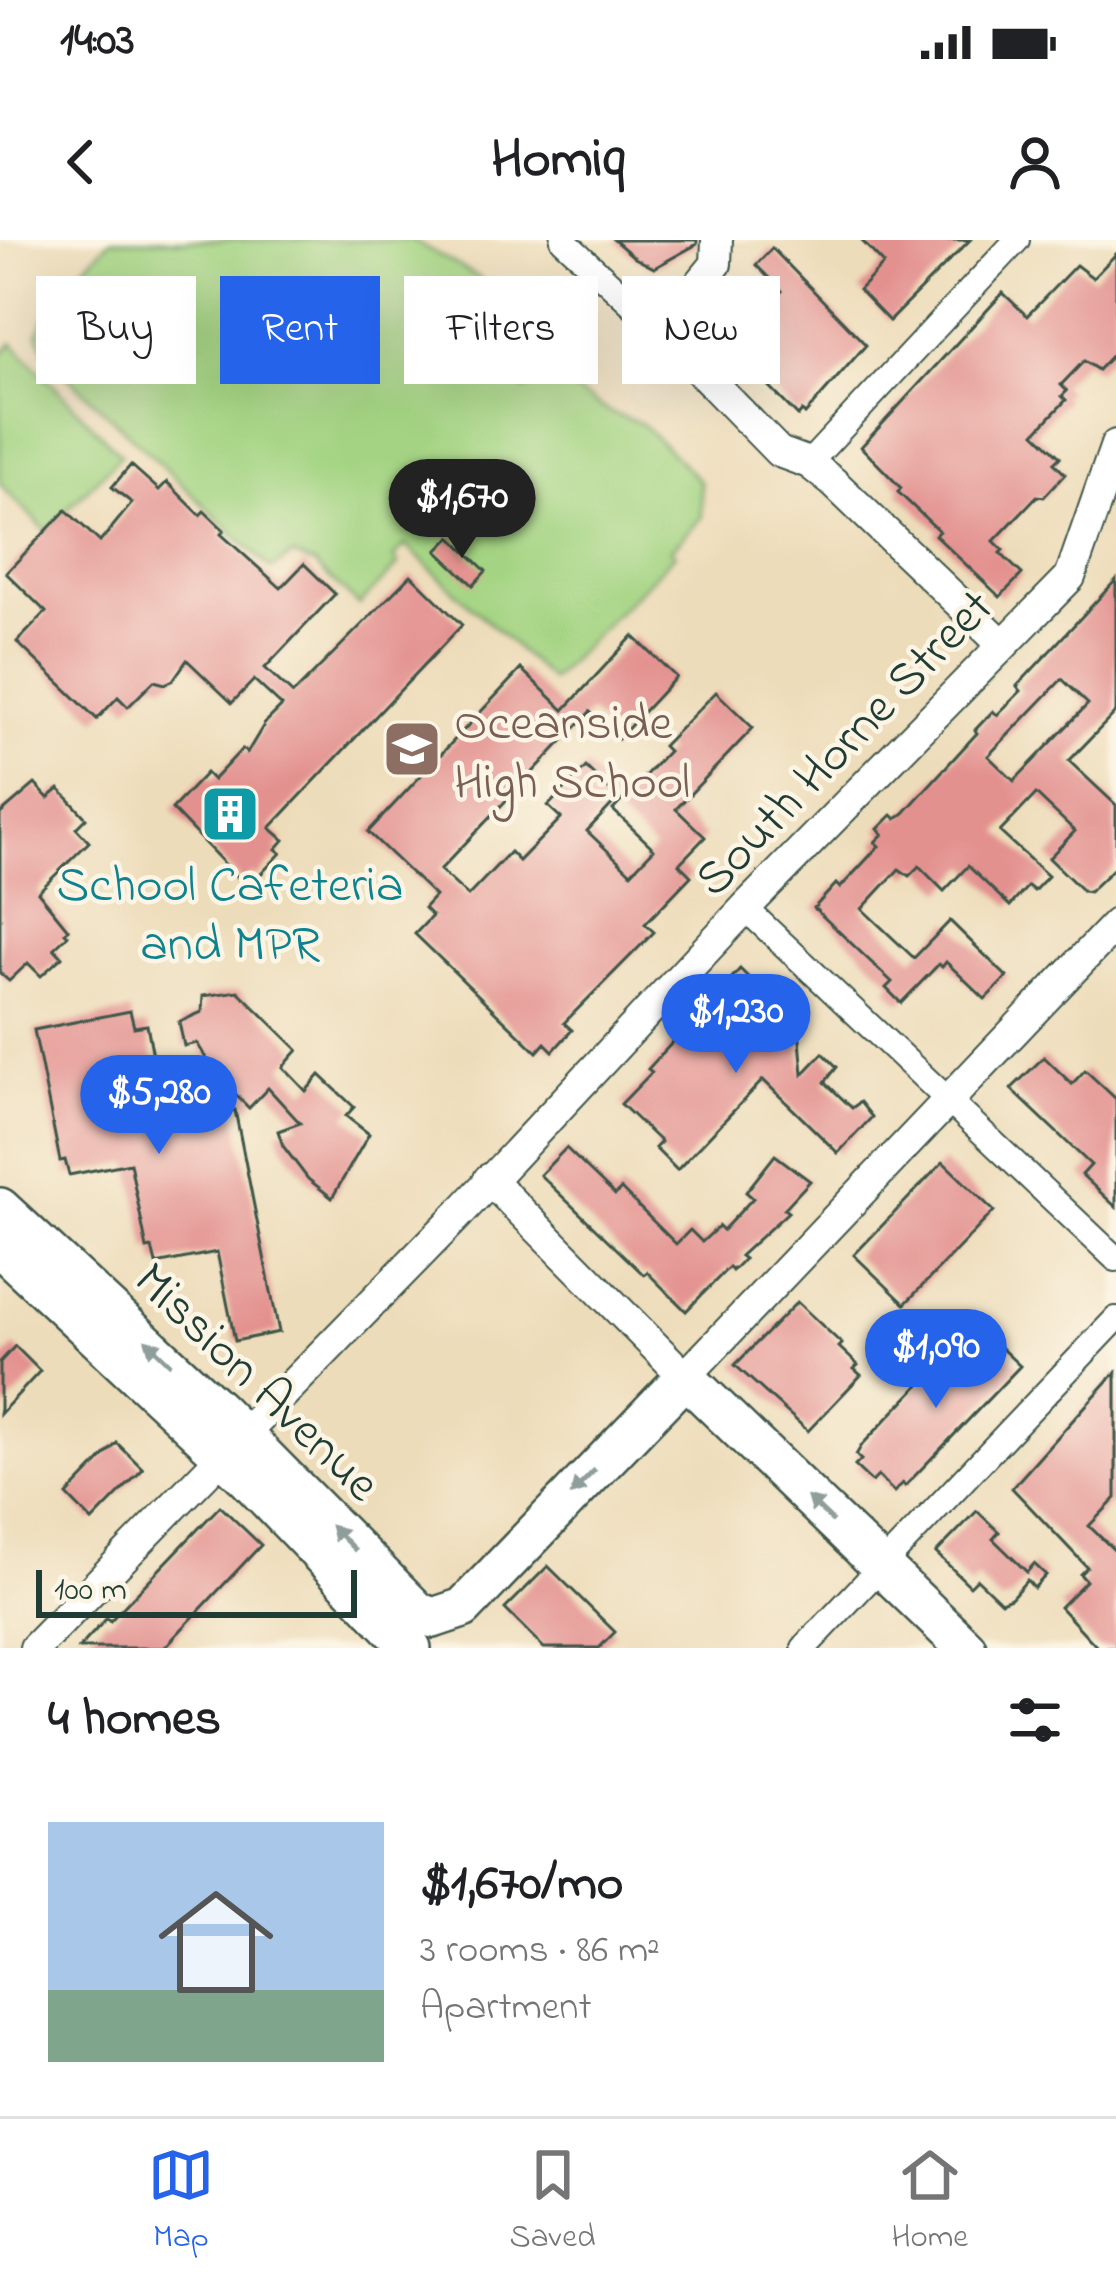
<!DOCTYPE html>
<html lang="en">
<head>
<meta charset="utf-8">
<style>
	:root { --surface:#fff; --page:#f6f6f6; --text:#202124; --muted:#757577; --line:#e0e0e0; --accent:#2563eb }
	body { margin:0; font-family:"Indie Flower",sans-serif; background:var(--page); color:var(--text); height:100vh; display:flex; flex-direction:column; font-size:45px; white-space:nowrap }
	* { box-sizing:border-box; margin:0 }
	p { font-size:39px; color:var(--muted) }
	.icon { flex:none; width:66px; height:66px; fill:none; stroke:currentColor; stroke-width:2; stroke-linecap:round; stroke-linejoin:round }
	.map { position:relative; height:1408px; overflow:hidden }
	.drawer { display:flex; flex-direction:column; background:var(--surface); flex:1 }
	.drawer>* { flex:none }
	.top-card { position:absolute; left:36px; top:36px; width:1044px; height:108px; display:flex; gap:24px }
	.scale { position:absolute; left:36px; bottom:30px; width:321px; box-sizing:border-box; padding-left:12px; border:6px solid #1f3d34; border-top:0; font-size:33px; line-height:42px; white-space:nowrap; color:#1f3d34; -webkit-text-stroke:9px #fcf5e5; paint-order:stroke }
	.price { position:absolute; translate:-50% -102px; padding:0 27px; border-radius:42px; background:var(--accent); color:#fff; font-size:39px; line-height:78px; filter:drop-shadow(0 3px 6px #0008) }
	.price::after { content:''; position:absolute; left:50%; top:72px; width:36px; height:27px; margin-left:-18px; background:inherit; clip-path:polygon(0 0,100% 0,50% 100%) }
	.price.on { background:#222; color:#fff }
	ul { padding:0; list-style:none }
	li { display:flex; align-items:center; gap:36px; height:300px; padding:0 48px }
	li+li { border-top:3px solid var(--line) }
	li span { display:grid; place-items:center; flex:none; width:336px; height:240px; border-radius:0px; color:#555 }
	li>.icon { margin-inline-start:auto }
	span .icon { width:144px; height:144px; fill:#fffc; stroke-width:1 }
	li b { font-size:51px }
	h2 { display:flex; justify-content:space-between; align-items:center; height:144px; padding:0 48px; font-size:51px }
	.tag { padding:0 42px; border-radius:0px; background:var(--surface); box-shadow:0 12px 48px #0002; font-size:42px; line-height:108px }
	.tag.on { background:var(--accent); color:#fff }
	.status { display:flex; justify-content:space-between; align-items:center; height:84px; padding:0 60px; background:var(--surface); direction:ltr }
	.status svg { height:33px; fill:currentColor }
	header { display:flex; justify-content:space-between; align-items:center; height:156px; padding:0 48px; background:var(--surface); font-size:54px; font-weight:700 }
	.menu { display:flex; justify-content:space-around; align-items:center; height:168px; border-top:3px solid var(--line); background:var(--surface); font-size:33px; color:var(--muted) }
	.menu a { display:grid; justify-items:center; gap:6px }
	.menu .on { color:var(--accent) }
	.map>svg:first-child { display:block }
	.green { fill:#a4d483; stroke:#62885c; stroke-width:3 }
	.building { fill:#e3918f; fill-rule:evenodd }
	.lines { fill:none; stroke-linecap:round; stroke-linejoin:round }
	.minor-casing { stroke:#3e5548; stroke-width:28 }
	.tertiary-casing { stroke:#3e5548; stroke-width:34 }
	.primary-casing { stroke:#3e5548; stroke-width:44 }
	.minor { stroke:#fff; stroke-width:24 }
	.tertiary { stroke:#fff; stroke-width:30 }
	.primary { stroke:#fff; stroke-width:39 }
	.oneway { fill:#8f9e9a }
	.labels { text-anchor:middle; stroke-width:9; stroke-linejoin:round; paint-order:stroke }
	.education-label { font-size:51px; fill:#785e54; stroke:#fcf5e5; text-anchor:start }
	.street-label { font-size:51px; fill:#1f3d34; stroke:#fcf5e5 }
	.culture-label { font-size:51px; fill:#0d838f; stroke:#fcf5e5 }
</style>
</head>
<body>
<div class="status"><b>14:03</b><svg viewBox="0 0 49 12"><path d="M0 12V9h3v3zM5 12V6h3v6zM10 12V3h3v9zM15 12V0h3v12zM26 1h20v11H26zM47 4h2v5h-2z"/></svg></div>
<header><svg class="icon" aria-label="back" viewBox="0 0 24 24"><path d="M15 5l-7 7 7 7"/></svg>Homiq<svg class="icon" aria-label="person" viewBox="0 0 24 24"><circle cx="12" cy="8" r="4"/><path d="M4 21q1-7 8-7t8 7"/></svg></header>
<div class="map">
<svg width="1116" height="1408" viewBox="0 0 1116 1408">
	<rect width="100%" height="100%" fill="#fcf5e5"/>
	<filter id="ink" filterUnits="userSpaceOnUse"><feTurbulence type="fractalNoise" baseFrequency=".00833" numOctaves="2"/><feDisplacementMap in="SourceGraphic" scale="24" xChannelSelector="R" yChannelSelector="G"/><feConvolveMatrix kernelMatrix="1 2 1 2 8 2 1 2 1" color-interpolation-filters="sRGB"/></filter>
	<filter id="wash" filterUnits="userSpaceOnUse"><feTurbulence type="fractalNoise" baseFrequency=".004" numOctaves="4" result="noise"/><feDisplacementMap in="SourceGraphic" scale="48" xChannelSelector="R" yChannelSelector="G"/><feGaussianBlur stdDeviation="2.7" result="paint"/><feColorMatrix in="noise" values="0 0 0 0 0 0 0 0 0 0 0 0 0 0 0 0 0 1.4 0 .05"/><feComposite in="paint" operator="in"/></filter>
	<g filter="url(#wash)">
		<rect width="100%" height="100%" fill="#eddcb9"/>
		<g class="green">
			<path d="M111 0H412L478 37 537 84 539 115 524 149 545 142 569 147 613 174 641 183 700 241 702 277 671 310 675 314 551 440 405 305 394 317 399 324 359 365 314 324 293 315 271 329 49 118 38 94 55 56Z"/>
			<path d="M13 103 121 215 46 291 0 244V116Z"/>
		</g>
		<g id="blocks">
			<g class="building">
				<path d="M614 0H697V4L654 28 635 18Z"/>
				<path d="M861 0H970L889 81 859 50 884 24Z"/>
				<path d="M772 8 866 105 805 174 802 171 798 176 726 103 729 101 722 94 740 74 749 83 782 51 756 25Z"/>
				<path d="M1116 14V111L1098 130 1084 121 1061 145 1067 151 1062 156 1066 160 1035 193 1060 217 1054 223 1065 234 1044 257 1037 256 994 301 1003 310 1000 313 1022 334 1000 357 935 295 939 291 898 252 901 248 861 207 1003 53 1027 76 1076 25 1093 38Z"/>
				<path d="M131 225 159 250 167 242 200 275 204 271 224 290 221 294 281 348 304 324 335 354 265 428 293 454 411 335 462 385 270 588 284 600 276 609 281 613 257 638 252 634 243 643 172 569 206 533 213 540 242 509 247 513 265 483 282 466 254 440 232 463 187 420 173 440 165 444 154 441 128 467 118 457 97 479 17 402 46 372 6 333 66 270 100 302 132 263 112 247Z"/>
				<path d="M451 297 486 331 473 345 437 311Z"/>
				<path d="M1116 340V472L1069 521 1116 565V626L1089 652 1083 651 1049 618 1075 591 1036 554 1000 592 1048 636 1034 651 1028 646 1010 666 968 626 944 651 919 626 909 636 899 629 862 669 914 718 950 681 1007 737 985 759 946 722 942 727 939 724 901 763 886 748 892 742 814 668 836 644 840 648 879 606 875 602 883 594 878 589 892 575 896 579 904 573 977 493 975 490 993 471 997 475 1021 451 1017 446ZM1062 439 1088 464 1014 541 988 516Z"/>
				<path d="M633 396 676 437 618 499 590 472 440 630 468 656 510 612 519 621 561 578 548 566 586 527 618 558 587 591 631 633 654 609 613 570 668 511 663 506 716 452 753 488 676 569 705 597 679 624 691 636 645 684 654 692 564 783 572 790 553 811 545 803 537 812 415 694 432 676 424 668 435 656 368 592 521 429 564 470Z"/>
				<path d="M35 544 48 558 59 549 65 555 86 578 76 588 89 602 38 652 68 689 65 692 68 695 54 708 62 717 41 736 28 723 9 741 0 733V574Z"/>
				<path d="M740 729 760 749V767H775L799 789 803 834 823 813 837 827 825 842 852 868 860 862 872 877 838 913 763 840 677 930 655 908 661 902 621 864 652 832 648 829Z"/>
				<path d="M238 751 298 810 283 827 306 851 320 835 354 867 346 876 369 894 332 958 308 939 283 906 278 891 300 883 268 848 249 868 216 835 197 803 184 806 179 782 202 772 203 756Z"/>
				<path d="M130 771 134 787 147 785 166 883 235 870 279 1092 235 1101 217 1012 156 1024 152 1008 147 1009 130 923 69 935 65 920 60 921 34 790Z"/>
				<path d="M1044 817 1072 844 1085 830 1116 859V967L1082 935 1091 925 1011 849Z"/>
				<path d="M566 908 615 955 621 949 676 1004 690 990 702 1002 719 986 723 990 753 958 746 952 775 915 810 941 784 969 788 972 740 1016 744 1019 732 1031 729 1027 686 1071 647 1032 644 1035 540 935Z"/>
				<path d="M943 922 994 971 905 1064 854 1015Z"/>
				<path d="M797 1062 842 1104 839 1107 858 1125 854 1129 861 1135 808 1191 735 1125Z"/>
				<path d="M982 1090 1020 1126 905 1246 903 1243 894 1252 878 1236 872 1242 855 1226 861 1220 856 1215 862 1205 961 1101 971 1095 975 1098Z"/>
				<path d="M15 1106 40 1131 0 1174V1122Z"/>
				<path d="M1116 1132V1258L1089 1286 1116 1312V1408H1098L1060 1367 1086 1341 1080 1334 1087 1327 1012 1248Z"/>
				<path d="M117 1203 143 1229 92 1281 67 1255Z"/>
				<path d="M220 1266 261 1305 164 1408H79L107 1378 110 1381Z"/>
				<path d="M977 1271 999 1292 993 1299 1027 1332 1034 1324 1046 1335 1034 1348 1027 1340 1011 1358 1001 1362 977 1339 970 1346 936 1313Z"/>
				<path d="M548 1326 615 1392 599 1408H544L505 1369Z"/>
			</g>
		</g>
	</g>
	<g filter="url(#ink)">
		<use href="#blocks" fill-opacity="0" stroke="#3e5548" stroke-width="3"/>
		<g class="lines">
			<defs>
				<g id="minor">
					<path d="M563 0 661 91"/>
					<path d="M809 223 1017 0"/>
					<path d="M745 668 1116 1019"/>
					<path d="M804 1408 1116 1079"/>
				</g>
				<g id="tertiary">
					<path d="M717 0 716 24 661 91 779 212 809 223 833 242 1002 404"/>
					<path d="M489 939 685 1137 1116 684"/>
					<path d="M35 1408 459 974 745 668 1070 337 1116 205"/>
				</g>
				<g id="primary">
					<path d="M0 968 220 1172 418 1372 433 1378 463 1368 685 1137 966 1408"/>
					<path d="M0 1007 247 1238 411 1408"/>
				</g>
			</defs>
			<use href="#minor" class="minor-casing"/>
			<use href="#tertiary" class="tertiary-casing"/>
			<use href="#primary" class="primary-casing"/>
			<use href="#minor" class="minor"/>
			<use href="#tertiary" class="tertiary"/>
			<use href="#primary" class="primary"/>
		</g>
		<defs><path id="oneway-solid" d="M-6-.8H1V-3.2L6.5 0L1 3.2V.8H-6Z" transform="scale(3)"/></defs>
		<g class="oneway">
			<use href="#oneway-solid" transform="translate(158 1112) rotate(-136)"/>
			<use href="#oneway-solid" transform="translate(583 1242) rotate(134)"/>
			<use href="#oneway-solid" transform="translate(820 1269) rotate(-136)"/>
			<use href="#oneway-solid" transform="translate(343 1298) rotate(-135)"/>
		</g>
	</g>
	<defs>
		<symbol id="school-square" viewBox="-11 -11 22 22"><rect x="-9" y="-9" width="18" height="18" rx="4" fill="#8d6e63" stroke="#fcf5e5"/><path d="M0-5L7-2L0 1L-7-2ZM-4 1L0 2.5L4 1V4Q0 6-4 4Z" fill="#fff"/></symbol>
		<symbol id="building-square" viewBox="-11 -11 22 22"><rect x="-9" y="-9" width="18" height="18" rx="4" fill="#0f9aa8" stroke="#fcf5e5"/><path d="M-4-6H4V6H1V3H-1V6H-4ZM-2.5-4.3h1.7v1.8h-1.7ZM.8-4.3h1.7v1.8H.8ZM-2.5-1h1.7V.8h-1.7ZM.8-1h1.7V.8H.8Z" fill="#fff"/></symbol>
	</defs>
	<g fill-rule="evenodd">
		<use href="#school-square" x="379" y="476" width="66" height="66"/>
		<use href="#building-square" x="197" y="541" width="66" height="66"/>
	</g>
	<g class="labels">
		<g class="education-label">
			<text x="454" y="498">Oceanside<tspan x="454" dy="59">High School</tspan></text>
		</g>
		<g class="street-label">
			<text transform="translate(842 501) rotate(-46)" y="18">South Horne Street</text>
			<text transform="translate(259 1140) rotate(44)" y="18">Mission Avenue</text>
		</g>
		<g class="culture-label">
			<text x="230" y="660">School Cafeteria<tspan x="230" dy="59">and MPR</tspan></text>
		</g>
	</g>
</svg>
<div class="scale">100 m</div>
<b class="price on" style="left:462px;top:321px">$1,670</b>
<b class="price" style="left:736px;top:836px">$1,230</b>
<b class="price" style="left:159px;top:917px">$5,280</b>
<b class="price" style="left:936px;top:1171px">$1,090</b>
<div class="top-card">
<a class="tag">Buy</a>
<a class="tag on">Rent</a>
<a class="tag">Filters</a>
<a class="tag">New</a>
</div>
</div>
<section class="drawer">
<h2>4 homes<svg class="icon" aria-label="filters" viewBox="0 0 24 24"><path d="M4 7h16M4 17h16"/><circle cx="9" cy="7" r="2"/><circle cx="15" cy="17" r="2"/></svg></h2>
<ul>
<li><span style="background:linear-gradient(#a9c7e8 70%,#7fa58c 0)"><svg class="icon" aria-label="home" viewBox="0 0 24 24"><path d="M3 11l9-7 9 7M6 9v11h12V9"/></svg></span><div><b>$1,670/mo</b><p>3 rooms · 86 m²</p><p>Apartment</p></div></li>
</ul>
</section>
<nav class="menu">
<a class="on"><svg class="icon" aria-label="map" viewBox="0 0 24 24"><path d="M3 6l6-2 6 2 6-2v14l-6 2-6-2-6 2zM9 4v14M15 6v14"/></svg>Map</a>
<a><svg class="icon" aria-label="saved" viewBox="0 0 24 24"><path d="M7 4h10v16l-5-4-5 4z"/></svg>Saved</a>
<a><svg class="icon" aria-label="home" viewBox="0 0 24 24"><path d="M3 11l9-7 9 7M6 9v11h12V9"/></svg>Home</a>
</nav>
</body>
</html>
